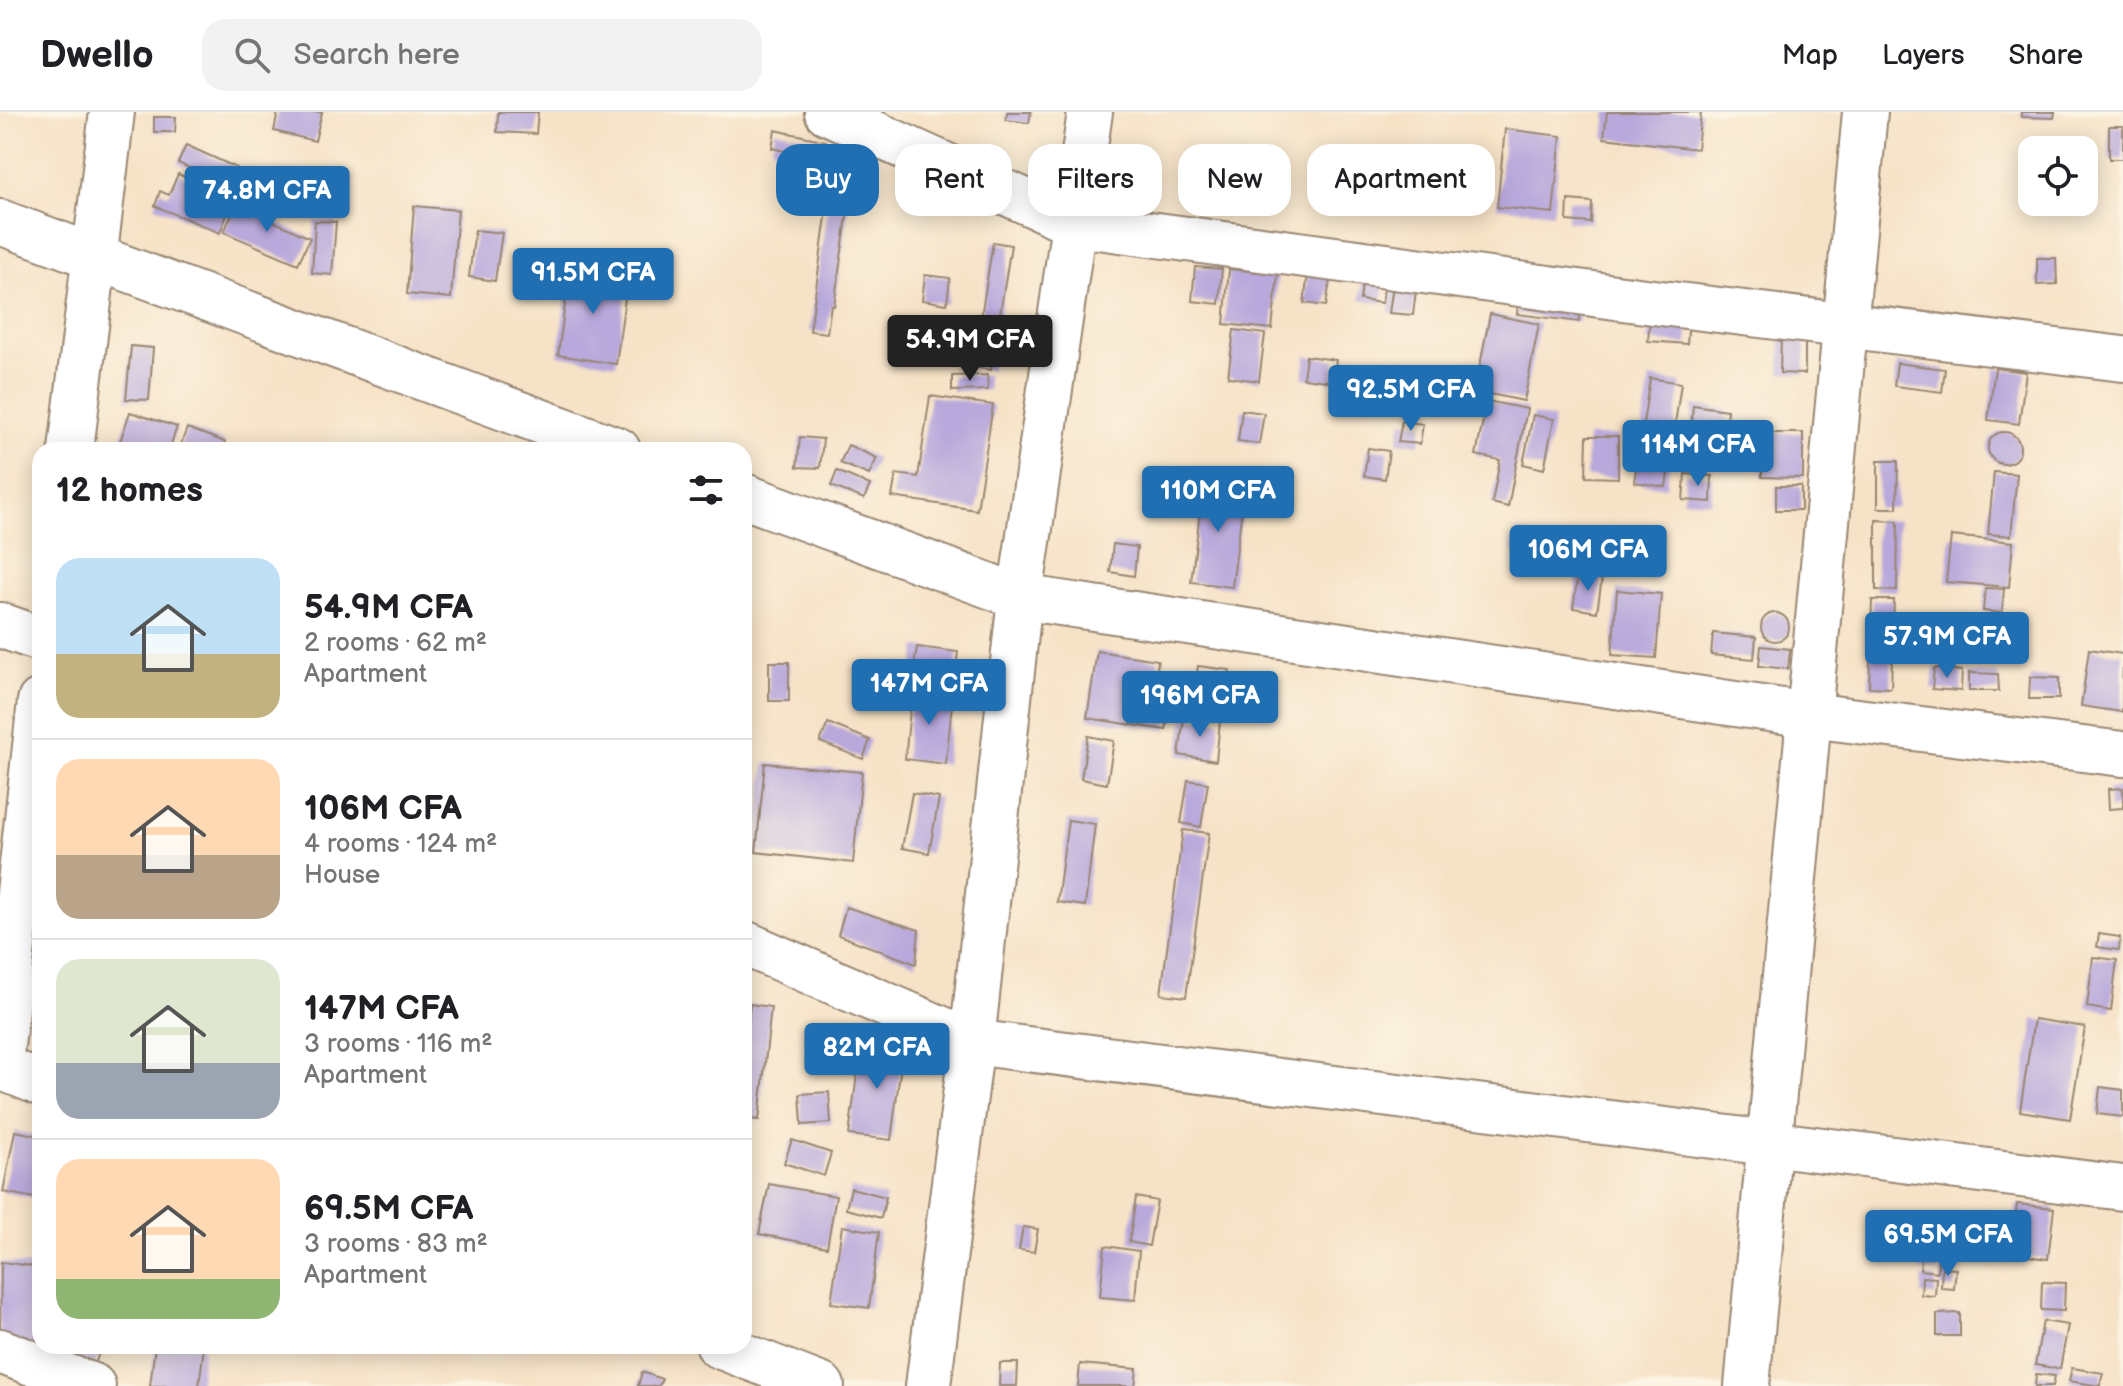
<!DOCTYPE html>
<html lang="en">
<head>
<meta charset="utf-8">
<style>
	:root { --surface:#fff; --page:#f2f2f2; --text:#202124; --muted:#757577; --line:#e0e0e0; --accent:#1f6fb2 }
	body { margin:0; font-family:"Balsamiq Sans",sans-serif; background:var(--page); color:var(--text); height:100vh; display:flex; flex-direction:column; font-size:30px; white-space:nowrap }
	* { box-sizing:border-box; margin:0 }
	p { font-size:26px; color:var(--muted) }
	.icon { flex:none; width:44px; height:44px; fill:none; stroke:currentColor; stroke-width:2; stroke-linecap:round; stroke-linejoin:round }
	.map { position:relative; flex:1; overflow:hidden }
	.details { position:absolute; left:32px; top:330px; width:720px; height:912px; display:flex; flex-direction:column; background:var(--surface); border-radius:24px; box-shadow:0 4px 20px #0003 }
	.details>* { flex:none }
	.top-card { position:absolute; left:776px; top:32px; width:760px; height:72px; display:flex; gap:16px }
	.fabs { position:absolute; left:2018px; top:24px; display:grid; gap:16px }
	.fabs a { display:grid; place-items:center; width:80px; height:80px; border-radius:16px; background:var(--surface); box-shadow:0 4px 20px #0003; font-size:40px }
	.price { position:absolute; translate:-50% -68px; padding:0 18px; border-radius:8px; background:var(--accent); color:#fff; font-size:26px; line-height:52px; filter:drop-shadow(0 2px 4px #0008) }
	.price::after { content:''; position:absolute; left:50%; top:48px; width:24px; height:18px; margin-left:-12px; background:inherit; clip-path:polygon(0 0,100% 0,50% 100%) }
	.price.current { background:#222; color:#fff }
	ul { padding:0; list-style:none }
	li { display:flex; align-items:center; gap:24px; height:200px; padding:0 24px }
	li+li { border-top:2px solid var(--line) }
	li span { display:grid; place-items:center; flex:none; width:224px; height:160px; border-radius:24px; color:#555 }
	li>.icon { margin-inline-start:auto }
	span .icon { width:96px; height:96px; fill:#fffc; stroke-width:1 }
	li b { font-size:34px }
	h2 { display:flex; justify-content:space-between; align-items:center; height:96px; padding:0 24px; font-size:34px }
	.tag { padding:0 28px; border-radius:24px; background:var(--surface); box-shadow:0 4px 20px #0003; font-size:28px; line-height:72px }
	.tag.current { background:var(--accent); color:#fff }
	header { display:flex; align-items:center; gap:48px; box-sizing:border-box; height:112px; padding:0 40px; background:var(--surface); border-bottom:2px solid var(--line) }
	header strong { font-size:38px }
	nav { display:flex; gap:44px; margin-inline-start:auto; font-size:28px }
	.search { width:560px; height:72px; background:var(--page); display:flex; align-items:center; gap:20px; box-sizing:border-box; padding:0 28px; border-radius:24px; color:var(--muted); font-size:30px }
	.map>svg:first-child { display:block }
	.building { fill:#b8a8dc }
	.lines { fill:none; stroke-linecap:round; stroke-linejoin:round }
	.street-casing { stroke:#988672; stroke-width:48 }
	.street { stroke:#fff; stroke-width:44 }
</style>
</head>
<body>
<header>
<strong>Dwello</strong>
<div class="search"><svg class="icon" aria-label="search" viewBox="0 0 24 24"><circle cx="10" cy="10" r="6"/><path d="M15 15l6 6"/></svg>Search here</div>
<nav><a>Map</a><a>Layers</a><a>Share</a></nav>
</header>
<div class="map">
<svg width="2123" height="1274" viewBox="0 0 2123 1274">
	<rect width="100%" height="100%" fill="#fcf5e5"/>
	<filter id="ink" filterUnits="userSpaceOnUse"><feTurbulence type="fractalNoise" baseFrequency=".0125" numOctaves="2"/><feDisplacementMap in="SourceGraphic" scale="16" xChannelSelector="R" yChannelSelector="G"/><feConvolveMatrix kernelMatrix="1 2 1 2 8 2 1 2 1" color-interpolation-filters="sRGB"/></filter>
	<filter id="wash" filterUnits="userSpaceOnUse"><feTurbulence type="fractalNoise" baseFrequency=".006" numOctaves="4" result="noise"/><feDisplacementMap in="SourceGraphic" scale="32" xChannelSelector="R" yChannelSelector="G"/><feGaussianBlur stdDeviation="1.8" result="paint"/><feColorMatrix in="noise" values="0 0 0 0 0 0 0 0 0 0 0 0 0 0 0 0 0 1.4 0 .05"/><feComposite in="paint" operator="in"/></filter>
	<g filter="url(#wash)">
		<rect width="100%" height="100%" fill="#f6e2c6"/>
		<g id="blocks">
			<g class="building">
				<path d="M278 0H322L315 29 274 19Z"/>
				<path d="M498 0H538L536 22 497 20Z"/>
				<path d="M1007 0H1031L1029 11 1006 8Z"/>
				<path d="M1607 0H1701L1697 37 1604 26Z"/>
				<path d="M2021 0H2055L2054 6 2021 5Z"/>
				<path d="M154 5H176L175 20H154Z"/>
				<rect x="2109" y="14" width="14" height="33"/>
				<path d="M1505 17 1561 24 1553 101 1497 95Z"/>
				<path d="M775 18 826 29 817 77 792 71 797 42 772 36Z"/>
				<path d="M837 26 858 29 834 194 831 193 827 221 810 219Z"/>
				<path d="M186 33 237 56 229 74 178 51Z"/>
				<path d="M178 62 233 86 220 121 155 94 160 79 169 83Z"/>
				<path d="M1568 88 1592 90 1591 111 1567 109Z"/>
				<path d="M236 92 310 126 298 152 224 120Z"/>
				<path d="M414 94 458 98 451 186 407 182Z"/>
				<path d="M315 109 336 110 332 163 312 161Z"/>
				<path d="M475 118 502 121 495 169 469 165Z"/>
				<path d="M993 130 1011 133 991 258 973 255Z"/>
				<path d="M2037 146H2056L2057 172 2037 173Z"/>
				<path d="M1309 154 1332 156 1326 194 1304 191Z"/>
				<path d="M570 155 628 164 616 252 558 243Z"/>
				<path d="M1195 155 1222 157 1219 192 1192 189Z"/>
				<path d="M1229 157 1278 162 1272 217 1224 212Z"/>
				<path d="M1364 157 1386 159 1382 191 1360 188Z"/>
				<path d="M925 163 950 166 947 192 922 188Z"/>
				<path d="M1394 166 1417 170 1413 203 1389 201Z"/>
				<path d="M1519 182 1581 190 1579 210 1517 202Z"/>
				<path d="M1490 202 1539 212 1524 289 1475 279Z"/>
				<path d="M1650 205 1689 208 1687 232 1648 229Z"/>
				<path d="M915 207 936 212 930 235 909 229Z"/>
				<path d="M1234 218 1265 222 1259 269 1228 265Z"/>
				<path d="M1781 225H1805V262L1780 261Z"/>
				<path d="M131 234 153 236 149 288 126 287Z"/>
				<path d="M1306 244 1336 248 1333 270 1303 266Z"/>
				<path d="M1897 251 1945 257 1942 280 1894 274Z"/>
				<path d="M1995 256 2026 260 2019 312 1988 308Z"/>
				<path d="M987 263 988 278 952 279V264Z"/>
				<path d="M1650 266 1681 271 1666 375 1634 370Z"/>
				<path d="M930 284 993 293 977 398 892 385 896 362 918 365Z"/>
				<path d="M1487 289 1527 297 1508 395 1492 391 1500 348 1476 343Z"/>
				<path d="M1693 293 1727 298 1725 322 1691 317Z"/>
				<path d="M1242 298 1264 301 1259 332 1238 329Z"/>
				<path d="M130 300 177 315 169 338H117Z"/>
				<path d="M1533 303 1554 307 1544 357 1523 352Z"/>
				<path d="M1402 309 1423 312 1420 332 1398 330Z"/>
				<path d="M187 316 225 330 223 338 180 335Z"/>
				<circle cx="2004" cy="336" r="16"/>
				<path d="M1762 321H1803V366L1762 365Z"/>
				<path d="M1587 324H1618V366L1586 365Z"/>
				<path d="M800 325 823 327 820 356 797 355Z"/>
				<path d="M848 333 877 346 869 363 840 351Z"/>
				<path d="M1368 336 1389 339 1385 367 1364 364Z"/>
				<path d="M1878 349H1898L1897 396H1878Z"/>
				<path d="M837 359 870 373 864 387 831 374Z"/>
				<path d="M1994 360 2017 362 2011 424 1988 422Z"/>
				<path d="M1685 362 1712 364 1711 390 1683 388Z"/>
				<path d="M1204 369 1245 374 1232 475 1191 470Z"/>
				<rect x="1776" y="374" width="25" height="24"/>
				<path d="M1876 408 1898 409 1897 479 1876 478Z"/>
				<path d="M1516 419 1533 422 1529 442 1512 439Z"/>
				<path d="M1951 424 2013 430 2009 475 1946 470Z"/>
				<path d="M1113 432 1137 435 1134 464 1110 460Z"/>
				<path d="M1578 462 1602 466 1597 500 1573 496Z"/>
				<path d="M1985 476 2004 477 2002 501 1983 499Z"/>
				<path d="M1617 478 1661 482 1656 546 1612 543Z"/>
				<path d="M1872 488H1894L1891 576 1869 575Z"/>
				<circle cx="1775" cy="515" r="14"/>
				<path d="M1713 521 1756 525 1754 547 1711 543Z"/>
				<path d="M1761 534 1790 537 1788 557 1759 554Z"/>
				<path d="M917 535 958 540 953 578 911 572Z"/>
				<path d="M2089 537 2123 542 2122 600 2081 594Z"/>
				<path d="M1097 539 1158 548 1157 558 1175 561 1166 618 1087 606Z"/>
				<rect x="769" y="550" width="20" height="39"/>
				<path d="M1198 554 1230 558 1227 583 1194 579Z"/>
				<path d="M1934 556 1962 559 1961 579 1932 577Z"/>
				<path d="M1969 561 1998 562 1999 579H1969Z"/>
				<path d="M2030 565 2059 566V587H2029Z"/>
				<path d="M912 578 953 582 946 652 905 647Z"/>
				<path d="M1184 605 1220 609 1216 649 1179 643Z"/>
				<path d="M828 611 870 628 863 647 820 630Z"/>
				<path d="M1088 624 1114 629 1107 672 1081 667Z"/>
				<path d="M765 651 862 660 853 751 756 740Z"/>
				<path d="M1188 668 1208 671 1201 715 1181 711Z"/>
				<path d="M2123 676V696L2109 697 2108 677Z"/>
				<path d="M912 681 939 686 929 741 902 736Z"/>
				<path d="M1068 708 1095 712 1085 794 1057 790Z"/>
				<path d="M1183 718 1209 721 1186 885 1161 882Z"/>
				<path d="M846 795 919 818 916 852 838 823Z"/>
				<path d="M2099 822 2120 825 2119 838 2097 835Z"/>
				<path d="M2093 845 2117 848 2111 899 2087 895Z"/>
				<path d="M750 892 771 895 759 1008 744 1006V949Z"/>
				<path d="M2034 907 2085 915 2070 1007 2020 999Z"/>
				<path d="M890 928 904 930 891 1028 849 1023 861 932 889 936Z"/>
				<path d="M2100 975 2123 978V1005L2097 1002Z"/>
				<path d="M829 980 831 1011 802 1013 800 982Z"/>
				<path d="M15 1019 40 1024V1087L3 1080Z"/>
				<path d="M792 1028 831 1041 824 1064 784 1051Z"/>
				<path d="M769 1072 836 1084 827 1135 759 1122Z"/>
				<path d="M851 1076 886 1085 881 1106 846 1097Z"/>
				<path d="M1136 1085 1157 1089 1149 1134 1129 1130Z"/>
				<path d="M2017 1092 2054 1096 2048 1147 2011 1142Z"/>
				<path d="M744 1107 749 1108 746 1130H744Z"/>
				<path d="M842 1114 879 1120 869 1196 831 1191Z"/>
				<path d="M1023 1115 1038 1117 1034 1140 1019 1138Z"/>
				<path d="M1105 1134 1139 1139 1135 1188 1100 1185Z"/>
				<path d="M1922 1137 1939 1140 1937 1160 1920 1158Z"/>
				<path d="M1 1150 40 1155V1234L0 1229Z"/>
				<path d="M1942 1156 1956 1157 1954 1177 1941 1176Z"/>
				<path d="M1922 1165 1936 1166 1935 1184 1921 1183Z"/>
				<path d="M2042 1170 2065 1171 2064 1199 2041 1198Z"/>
				<path d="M1960 1201V1224H1937V1202Z"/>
				<path d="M2043 1209 2068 1213 2060 1257 2035 1253Z"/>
				<path d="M56 1234H101L95 1253 54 1240Z"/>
				<path d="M155 1234H204L199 1274H150Z"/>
				<path d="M1000 1251H1018L1017 1274H999Z"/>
				<path d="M1080 1252 1137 1257 1135 1274H1078Z"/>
				<path d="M2072 1256 2103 1261 2100 1274 2069 1269Z"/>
				<path d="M642 1260 662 1267 659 1274H638Z"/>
				<path d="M2036 1262 2055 1264 2053 1274H2035Z"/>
			</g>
		</g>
	</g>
	<g filter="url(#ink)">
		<use href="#blocks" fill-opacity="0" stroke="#988672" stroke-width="2"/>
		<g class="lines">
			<defs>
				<g id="street">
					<path d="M827 0 1076 112 1645 189 2123 247"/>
					<path d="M0 110 618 338"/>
					<path d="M71 338 112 0"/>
					<path d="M744 384 1020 485 1809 603 2123 642"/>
					<path d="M0 513 40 527"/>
					<path d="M744 831 972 930 2123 1076"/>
					<path d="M0 953 40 589"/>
					<path d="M0 955 40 971"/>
					<path d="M719 1234 822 1274"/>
					<path d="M0 1239 93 1274"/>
					<path d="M928 1274 972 930 1020 485 1090 0"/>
					<path d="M1747 1274 1865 0"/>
				</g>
			</defs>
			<use href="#street" class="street-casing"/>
			<use href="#street" class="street"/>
		</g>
	</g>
</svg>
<div class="fabs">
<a><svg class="icon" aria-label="locate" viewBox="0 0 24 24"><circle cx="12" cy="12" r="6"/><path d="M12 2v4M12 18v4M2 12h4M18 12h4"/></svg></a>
</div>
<b class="price" style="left:267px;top:122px">74.8M CFA</b>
<b class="price" style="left:593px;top:204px">91.5M CFA</b>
<b class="price current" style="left:970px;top:271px">54.9M CFA</b>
<b class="price" style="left:1411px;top:321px">92.5M CFA</b>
<b class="price" style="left:1698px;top:376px">114M CFA</b>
<b class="price" style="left:1218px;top:422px">110M CFA</b>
<b class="price" style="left:1588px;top:481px">106M CFA</b>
<b class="price" style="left:1947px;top:568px">57.9M CFA</b>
<b class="price" style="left:929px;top:615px">147M CFA</b>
<b class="price" style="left:1200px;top:627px">196M CFA</b>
<b class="price" style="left:877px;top:979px">82M CFA</b>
<b class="price" style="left:1948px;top:1166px">69.5M CFA</b>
<div class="top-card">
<a class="tag current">Buy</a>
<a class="tag">Rent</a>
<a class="tag">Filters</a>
<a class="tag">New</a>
<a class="tag">Apartment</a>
</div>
<section class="details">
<h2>12 homes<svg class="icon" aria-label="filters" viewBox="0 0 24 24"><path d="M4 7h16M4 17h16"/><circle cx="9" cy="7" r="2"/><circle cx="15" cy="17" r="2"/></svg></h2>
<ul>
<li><span style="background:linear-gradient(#bfe0f5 60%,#c2b280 0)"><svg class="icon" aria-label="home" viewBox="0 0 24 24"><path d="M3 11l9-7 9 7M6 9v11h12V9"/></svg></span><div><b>54.9M CFA</b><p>2 rooms · 62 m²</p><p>Apartment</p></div></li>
<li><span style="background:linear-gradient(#ffd9b3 60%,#b9a48a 0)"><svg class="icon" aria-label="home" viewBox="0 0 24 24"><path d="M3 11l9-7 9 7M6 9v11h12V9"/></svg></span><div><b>106M CFA</b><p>4 rooms · 124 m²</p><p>House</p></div></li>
<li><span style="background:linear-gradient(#dfe7d0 65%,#9aa5b1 0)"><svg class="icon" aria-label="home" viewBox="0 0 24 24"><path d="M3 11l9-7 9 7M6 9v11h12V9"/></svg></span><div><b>147M CFA</b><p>3 rooms · 116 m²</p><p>Apartment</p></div></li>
<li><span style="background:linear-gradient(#ffd9b3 75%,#8fb573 0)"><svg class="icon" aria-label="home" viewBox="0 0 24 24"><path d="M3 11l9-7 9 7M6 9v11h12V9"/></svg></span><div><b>69.5M CFA</b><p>3 rooms · 83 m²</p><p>Apartment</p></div></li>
</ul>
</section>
</div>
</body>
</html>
